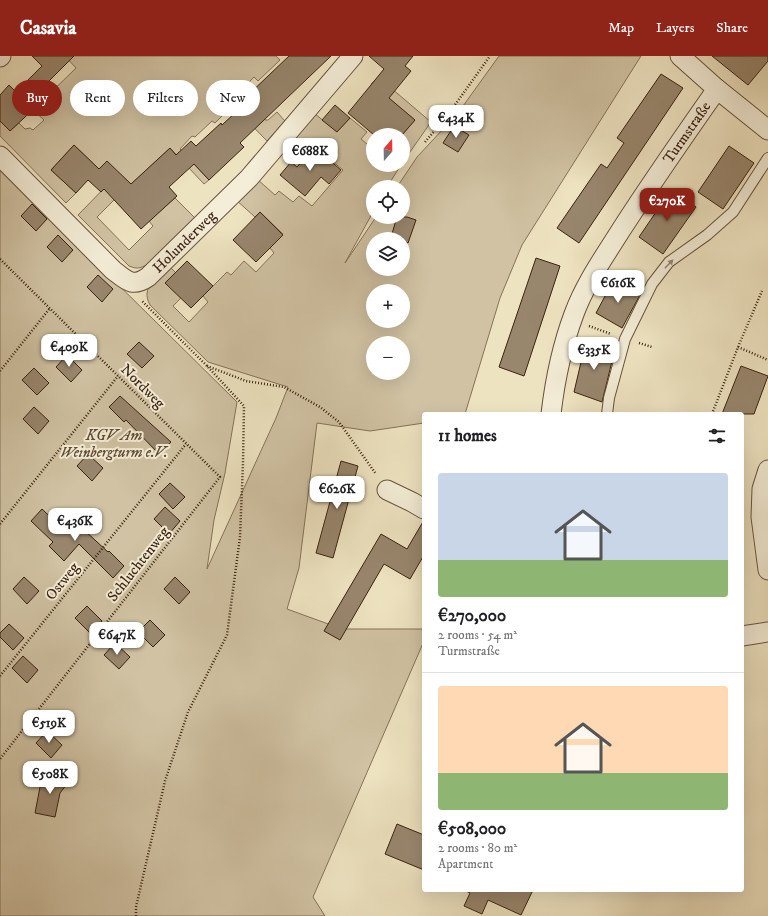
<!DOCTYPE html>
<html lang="en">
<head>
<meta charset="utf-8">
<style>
	:root { --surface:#fff; --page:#f2f2f2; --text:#202124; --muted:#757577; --line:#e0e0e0; --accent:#8f2418 }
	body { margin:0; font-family:"IM FELL DW Pica",serif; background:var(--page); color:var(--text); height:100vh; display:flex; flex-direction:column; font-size:15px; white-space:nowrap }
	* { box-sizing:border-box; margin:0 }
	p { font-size:13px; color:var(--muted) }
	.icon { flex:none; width:22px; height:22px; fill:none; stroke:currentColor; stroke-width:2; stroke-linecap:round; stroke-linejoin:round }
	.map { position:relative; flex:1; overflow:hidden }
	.side { position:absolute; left:422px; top:356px; width:322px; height:480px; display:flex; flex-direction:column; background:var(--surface); border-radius:4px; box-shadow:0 4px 16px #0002 }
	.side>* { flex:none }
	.guide { position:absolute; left:12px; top:24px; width:350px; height:36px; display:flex; gap:8px }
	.needle { width:26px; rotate:20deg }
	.controls { position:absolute; left:366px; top:72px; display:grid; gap:8px }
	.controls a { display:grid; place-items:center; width:44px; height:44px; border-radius:50%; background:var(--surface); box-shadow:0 4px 16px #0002; font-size:20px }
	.price { position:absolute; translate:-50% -34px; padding:0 9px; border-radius:8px; background:#fff; color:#222; font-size:13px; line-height:26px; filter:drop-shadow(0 1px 2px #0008) }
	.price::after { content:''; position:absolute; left:50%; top:24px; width:12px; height:9px; margin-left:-6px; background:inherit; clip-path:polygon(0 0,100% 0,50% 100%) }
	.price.active { background:var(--accent); color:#fff }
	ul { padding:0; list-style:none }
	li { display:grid; align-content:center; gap:8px; height:212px; padding:0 16px }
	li+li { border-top:1px solid var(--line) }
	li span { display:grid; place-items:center; height:124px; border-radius:4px; color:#555 }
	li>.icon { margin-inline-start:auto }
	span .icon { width:72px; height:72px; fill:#fffc; stroke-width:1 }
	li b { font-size:17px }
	h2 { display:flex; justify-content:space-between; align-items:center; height:48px; padding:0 16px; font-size:17px }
	.tag { padding:0 14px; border-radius:18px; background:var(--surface); box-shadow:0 4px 16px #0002; font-size:14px; line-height:36px }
	.tag.active { background:var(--accent); color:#fff }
	header { display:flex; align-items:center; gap:24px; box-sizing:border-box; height:56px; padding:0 20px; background:var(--accent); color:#fff }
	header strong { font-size:19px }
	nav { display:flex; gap:22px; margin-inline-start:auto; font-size:14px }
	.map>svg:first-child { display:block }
	.green { fill:#d0c2a3; stroke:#86725a; fill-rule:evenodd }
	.building { fill:#98866d; stroke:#3b2211 }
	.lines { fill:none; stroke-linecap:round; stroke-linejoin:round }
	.service-casing { stroke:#68523d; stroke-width:12 }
	.minor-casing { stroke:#68523d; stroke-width:21 }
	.path { stroke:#3b2211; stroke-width:2.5; stroke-dasharray:1 2; stroke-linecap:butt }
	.service { stroke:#f4edd7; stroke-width:10 }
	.minor { stroke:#f4edd7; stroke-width:19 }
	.oneway { fill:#988874 }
	.labels { text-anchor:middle; stroke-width:4; stroke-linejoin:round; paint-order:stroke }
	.street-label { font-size:15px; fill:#3b2211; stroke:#f4edd7 }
	.park-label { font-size:15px; font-style:italic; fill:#604a36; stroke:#f4edd7 }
</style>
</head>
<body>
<header>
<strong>Casavia</strong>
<nav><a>Map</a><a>Layers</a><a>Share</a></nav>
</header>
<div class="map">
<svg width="768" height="860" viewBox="0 0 768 860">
	<rect width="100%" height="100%" fill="#eee3c1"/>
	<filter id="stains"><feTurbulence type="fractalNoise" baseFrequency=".005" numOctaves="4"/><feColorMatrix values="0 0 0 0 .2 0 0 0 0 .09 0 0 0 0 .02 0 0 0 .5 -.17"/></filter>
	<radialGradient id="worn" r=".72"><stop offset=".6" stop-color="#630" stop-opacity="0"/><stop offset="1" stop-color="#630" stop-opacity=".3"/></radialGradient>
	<g class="green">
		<path d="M65 0H276L280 4 258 25 254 21 237 39 249 52 255 53 265 64H268L277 56 285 65 267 85 227 44 218 54 223 59 215 67 212 65 195 81 192 80 180 93 209 124 204 128 170 92 114 144 97 161 129 194 153 170 149 165 175 142 195 162 151 206C142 212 138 214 129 210L78 159 119 117 99 113 74 89 51 114 76 137 66 147 0 80V65L10 75 19 67 25 73 30 72 33 74 44 64 33 54 76 12Z"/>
		<path d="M499 0H641L522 189 500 242 465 358H424V367L370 375 317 367 299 512 287 553 342 573H424V585L313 841 325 860H0V112L237 346 225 417 214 464 207 513 276 362 288 331 208 306 150 249C140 231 157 222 169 210L176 217 181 242 173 250 189 266 208 246 203 240 227 216 231 219 244 205 256 216 274 197 270 192 283 178 260 156 255 161 236 144 257 123 275 139 279 135 293 146 299 140 312 150 343 114 309 86 296 102 284 92 314 57 337 76 350 62 367 76 361 83 373 93V109H401L387 131H373V156L345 207 376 161H403V131H397L417 101 458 57ZM373 183H403V213H373ZM373 235H403V265H373ZM373 287H403V317H373Z"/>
		<path d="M378 21 431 66 403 106 402 79 415 64 371 28Z"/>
	</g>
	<g class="building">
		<path d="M32 0H74L45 29 52 36 10 75 0 65V39L9 29 16 36 42 10Z"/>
		<path d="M289 0H331L240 87 244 91 209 124 194 108 169 131 177 140 141 173 104 133 101 136 88 124 76 137 51 114 74 89 99 113 107 105 131 128 170 92 176 99 191 85 196 90 221 67 222 69 250 43 247 40Z"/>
		<path d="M369 0H413L405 10 411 15 389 42 415 64 402 79H374L348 57 384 13Z"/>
		<path d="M712 0H768V5L748 29Z"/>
		<path d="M661 18 683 32 579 187 557 172 601 108 607 112 624 87 617 82Z"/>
		<path d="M335 49 350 62 337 76 322 64Z"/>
		<path d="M454 70 469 79 458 96 443 87Z"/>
		<path d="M729 90 754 107 723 153 698 136Z"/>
		<path d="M314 91 341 114 329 128 321 121 305 140 280 119 291 106 297 111Z"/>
		<path d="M671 134 696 151 663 198 639 181Z"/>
		<path d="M32 148 47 163 36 175 21 160Z"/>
		<path d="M260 156 283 179 256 206 233 184Z"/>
		<path d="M397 161H407L416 164 408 187 403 185V183H396L391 181Z"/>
		<path d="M58 179 73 194 62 206 47 191Z"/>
		<path d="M536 202 560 210 524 320 499 311Z"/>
		<path d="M187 205 213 230 191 252 165 227Z"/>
		<path d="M98 219 113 233 102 246 87 231Z"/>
		<path d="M612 227 641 237 622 272 596 257Z"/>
		<path d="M586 285 615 293 602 346 574 336Z"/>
		<path d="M139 286 154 300 142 312 127 298Z"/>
		<path d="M67 299 82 314 71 326 56 311Z"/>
		<path d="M741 310 768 320 754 358H722Z"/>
		<path d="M34 312 49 327 37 339 22 324Z"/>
		<path d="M120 340 171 386 159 398 126 364 124 366 109 351Z"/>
		<path d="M34 351 49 365 38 378 23 363Z"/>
		<path d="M88 398 103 412 92 425 77 410Z"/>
		<path d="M341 405 358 410 333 502 316 497Z"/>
		<path d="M170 427 185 441 173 453 159 438Z"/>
		<path d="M165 451 180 465 169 478 154 463Z"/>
		<path d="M42 453 62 472 71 462 108 496 109 495 124 510 113 522 79 488 64 505 49 490 53 486 31 465Z"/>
		<path d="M424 464V499L410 523 384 508 340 584 324 575 381 478 407 493Z"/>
		<path d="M24 521 39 535 27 548 13 533Z"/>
		<path d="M175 521 190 536 179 548 164 533Z"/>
		<path d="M87 550 102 565 90 577 75 562Z"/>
		<path d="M150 564 165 579 153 591 138 576Z"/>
		<path d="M9 568 24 582 13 594 0 581V577Z"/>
		<path d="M115 587 130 601 119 613 104 599Z"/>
		<path d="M23 600 38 614 27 627 12 612Z"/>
		<path d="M47 675 62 689 51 702 36 687Z"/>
		<path d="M52 714 67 728 60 737 55 761 35 757 41 726Z"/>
		<path d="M397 768 424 779V814L385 798Z"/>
		<path d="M464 834H533L521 859 488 844 482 858 464 850 470 837Z"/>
	</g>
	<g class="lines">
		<defs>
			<path id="service" d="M607 358 609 342 625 283 652 228 669 206 707 179 733 156 768 102"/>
			<g id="minor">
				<path d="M680 0 717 33 768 74"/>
				<path d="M0 1 1 0"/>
				<path id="s1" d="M0 100 113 214C126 224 132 232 148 221L249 122 353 0"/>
				<path id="s2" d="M551 358C555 324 562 290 574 258 585 228 604 201 621 174 652 126 684 80 717 33"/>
				<path d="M768 414 762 433 761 461 768 514"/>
				<path d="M387 434 412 446 424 453"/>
				<path d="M742 580 768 576"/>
			</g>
		</defs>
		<use href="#service" class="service-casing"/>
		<use href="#minor" class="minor-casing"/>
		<g class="path">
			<path d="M425 86 447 60 490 0"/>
			<path d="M0 203 220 421 0 703"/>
			<path d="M589 270 611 278"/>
			<path d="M639 287 652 291"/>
			<path d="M738 291 768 304"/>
			<path d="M207 310 246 325 284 331 320 351 339 366 376 418"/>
			<path d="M0 315 50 252"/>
			<path d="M712 358 738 291 762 235"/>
			<path d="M0 468 118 320"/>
			<path d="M0 620 186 388"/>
			<path d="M136 860V851L165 725 188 656 227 579 240 481 243 407 244 350 207 310 142 245"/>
		</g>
		<use href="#service" class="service"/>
		<use href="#minor" class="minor"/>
	</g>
	<defs><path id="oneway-solid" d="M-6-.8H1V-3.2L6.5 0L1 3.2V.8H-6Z"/></defs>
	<use class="oneway" href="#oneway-solid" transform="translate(669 208) rotate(-46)"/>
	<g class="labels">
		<g class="street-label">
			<text dy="5" stroke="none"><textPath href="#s2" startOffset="317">Turmstraße</textPath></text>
			<text dy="5" stroke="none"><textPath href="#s1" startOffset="251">Holunderweg</textPath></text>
			<text transform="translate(143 330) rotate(45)" y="5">Nordweg</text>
			<text transform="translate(138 508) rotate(-52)" y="5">Schluchtenweg</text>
			<text transform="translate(62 525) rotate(-51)" y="5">Ostweg</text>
		</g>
		<g class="park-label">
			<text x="114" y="384">KGV Am<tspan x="114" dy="17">Weinbergturm e.V.</tspan></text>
		</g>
	</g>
	<rect width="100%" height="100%" filter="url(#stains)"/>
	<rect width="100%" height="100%" fill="url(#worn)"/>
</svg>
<div class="controls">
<a><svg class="needle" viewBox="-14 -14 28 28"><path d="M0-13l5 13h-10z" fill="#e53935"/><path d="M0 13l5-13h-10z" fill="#757577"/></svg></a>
<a><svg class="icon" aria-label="locate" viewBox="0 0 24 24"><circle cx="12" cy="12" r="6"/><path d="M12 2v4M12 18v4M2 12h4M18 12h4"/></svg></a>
<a><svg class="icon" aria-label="layers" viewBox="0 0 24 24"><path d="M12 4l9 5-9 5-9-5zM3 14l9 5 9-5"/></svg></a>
<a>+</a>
<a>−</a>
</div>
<b class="price" style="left:456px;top:83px">€434K</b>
<b class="price" style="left:310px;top:116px">€688K</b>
<b class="price active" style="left:667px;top:166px">€270K</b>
<b class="price" style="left:618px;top:248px">€616K</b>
<b class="price" style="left:69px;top:312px">€409K</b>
<b class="price" style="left:594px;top:315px">€335K</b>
<b class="price" style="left:337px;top:454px">€626K</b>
<b class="price" style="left:75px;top:486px">€436K</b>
<b class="price" style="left:117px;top:600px">€647K</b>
<b class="price" style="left:49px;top:688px">€519K</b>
<b class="price" style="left:50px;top:739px">€508K</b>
<div class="guide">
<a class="tag active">Buy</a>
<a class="tag">Rent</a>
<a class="tag">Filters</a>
<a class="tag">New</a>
</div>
<section class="side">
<h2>11 homes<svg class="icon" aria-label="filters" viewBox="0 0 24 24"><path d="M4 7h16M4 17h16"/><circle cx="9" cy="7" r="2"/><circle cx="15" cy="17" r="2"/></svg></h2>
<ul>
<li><span style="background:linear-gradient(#c9d6e8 70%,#8fb573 0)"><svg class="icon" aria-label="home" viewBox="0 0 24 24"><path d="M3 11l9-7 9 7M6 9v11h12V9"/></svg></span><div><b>€270,000</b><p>2 rooms · 54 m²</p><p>Turmstraße</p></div></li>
<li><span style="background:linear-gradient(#ffd9b3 70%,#8fb573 0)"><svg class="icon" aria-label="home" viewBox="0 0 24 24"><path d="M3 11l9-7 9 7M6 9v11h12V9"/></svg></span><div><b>€508,000</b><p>2 rooms · 80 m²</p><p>Apartment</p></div></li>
</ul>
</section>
</div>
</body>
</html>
